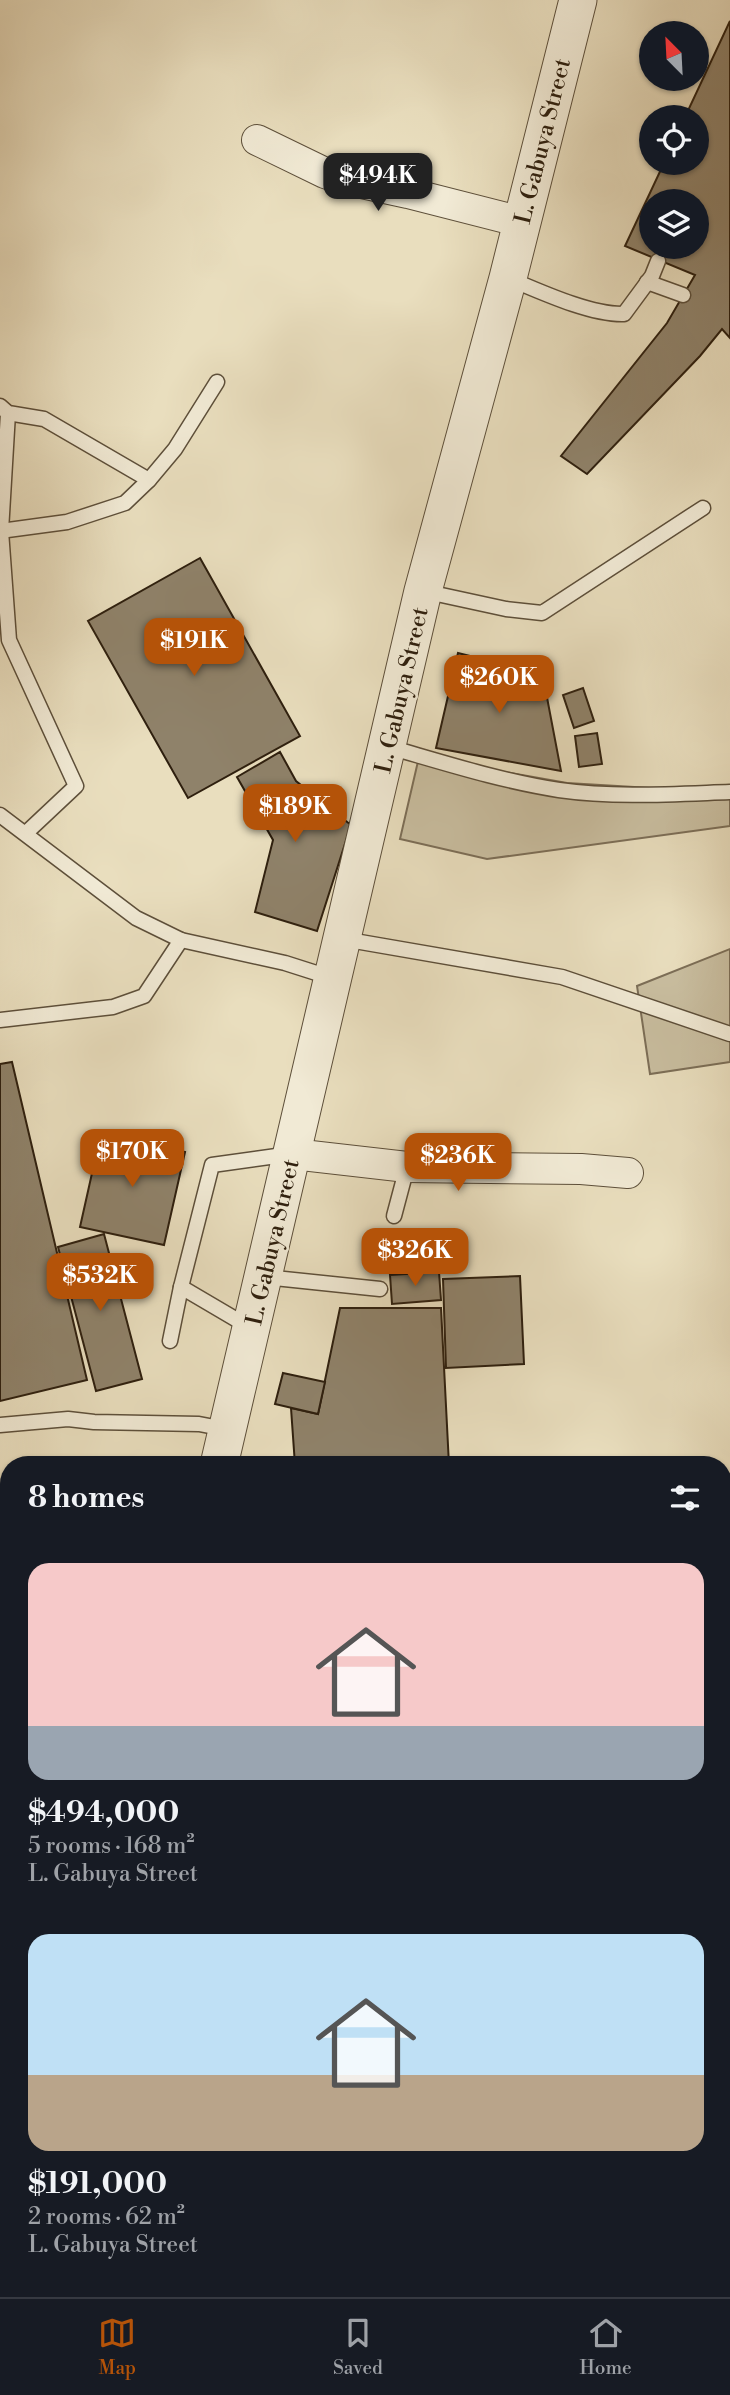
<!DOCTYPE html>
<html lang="en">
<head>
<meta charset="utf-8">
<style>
	:root { --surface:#171b24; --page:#20242c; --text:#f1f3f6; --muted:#9ea1a6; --line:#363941; --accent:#b45309 }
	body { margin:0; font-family:"Libre Bodoni",serif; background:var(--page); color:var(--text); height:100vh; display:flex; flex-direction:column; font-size:26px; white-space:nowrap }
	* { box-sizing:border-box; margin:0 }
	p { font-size:23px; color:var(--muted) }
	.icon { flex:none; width:38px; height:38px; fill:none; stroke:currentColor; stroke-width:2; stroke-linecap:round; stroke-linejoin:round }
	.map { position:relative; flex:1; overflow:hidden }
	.side { position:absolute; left:0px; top:1456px; width:732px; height:842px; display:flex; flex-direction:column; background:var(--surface); border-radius:28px 28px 0 0; box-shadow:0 2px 5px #0004 }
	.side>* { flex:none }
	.needle { width:46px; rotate:336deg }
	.fabs { position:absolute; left:639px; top:21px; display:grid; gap:14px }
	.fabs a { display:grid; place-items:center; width:70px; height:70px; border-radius:50%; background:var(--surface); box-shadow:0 2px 5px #0004; font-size:35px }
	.price { position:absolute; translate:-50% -60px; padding:0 16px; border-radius:14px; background:var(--accent); color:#fff; font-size:23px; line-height:46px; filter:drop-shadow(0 2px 4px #0008) }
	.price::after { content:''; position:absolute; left:50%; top:42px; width:21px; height:16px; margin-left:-10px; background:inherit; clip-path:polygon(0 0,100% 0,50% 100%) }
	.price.selected { background:#222; color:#fff }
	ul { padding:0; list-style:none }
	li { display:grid; align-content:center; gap:14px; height:371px; padding:0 28px }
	li span { display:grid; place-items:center; height:217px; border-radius:21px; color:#555 }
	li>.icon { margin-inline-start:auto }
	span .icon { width:126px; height:126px; fill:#fffc; stroke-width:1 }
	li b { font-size:30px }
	h2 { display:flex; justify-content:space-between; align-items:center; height:84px; padding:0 28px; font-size:30px }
	.tab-bar { display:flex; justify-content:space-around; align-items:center; height:98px; border-top:2px solid var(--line); background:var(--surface); font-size:19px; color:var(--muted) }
	.tab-bar a { display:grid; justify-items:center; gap:4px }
	.tab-bar .selected { color:var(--accent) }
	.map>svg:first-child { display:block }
	.green { fill:#c9bea0; stroke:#7c6e57; stroke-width:2 }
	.building { fill:#8f826a; stroke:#2e1f0e; stroke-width:2; fill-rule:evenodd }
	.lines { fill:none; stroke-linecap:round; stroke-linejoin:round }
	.service-casing { stroke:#5d4f3a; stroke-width:17 }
	.minor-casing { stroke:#5d4f3a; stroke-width:32 }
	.tertiary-casing { stroke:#5d4f3a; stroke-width:39 }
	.service { stroke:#f1ead5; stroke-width:14 }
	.minor { stroke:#f1ead5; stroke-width:30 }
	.tertiary { stroke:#f1ead5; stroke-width:37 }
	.labels { text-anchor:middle; stroke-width:5; stroke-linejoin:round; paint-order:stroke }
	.street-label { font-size:23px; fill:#2e1f0e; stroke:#f1ead5 }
</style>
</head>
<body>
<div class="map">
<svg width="730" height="2297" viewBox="0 0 730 2297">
	<rect width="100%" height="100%" fill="#e9debe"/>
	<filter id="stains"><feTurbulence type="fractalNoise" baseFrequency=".00286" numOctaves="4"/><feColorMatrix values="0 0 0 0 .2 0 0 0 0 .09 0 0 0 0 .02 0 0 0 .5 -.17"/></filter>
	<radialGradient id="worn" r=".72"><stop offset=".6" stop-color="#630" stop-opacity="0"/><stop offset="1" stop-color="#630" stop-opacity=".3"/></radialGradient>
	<g class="green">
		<path d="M419 757 567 783 668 789 730 786V826L487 859 400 839Z"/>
		<path d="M730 949V1062L650 1074 637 986Z"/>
		<path d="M723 1673H730V1914L723 1913Z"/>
		<path d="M480 2289H588L585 2297H477Z"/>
	</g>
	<g class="building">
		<path d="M730 21V338L722 329 700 356 587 474 561 456 667 323 695 275 625 246 664 163H696V117H685ZM651 201H696V247H651Z"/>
		<path d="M200 558 300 736 188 798 88 621Z"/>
		<path d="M458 653 534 672 545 687 561 771 436 748Z"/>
		<path d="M583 688 594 721 574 728 563 695Z"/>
		<path d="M597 733 602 764 579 767 575 736Z"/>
		<path d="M280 752 296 781 351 825 317 931 255 912 273 840 237 777Z"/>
		<path d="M12 1062 87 1380 0 1401V1064Z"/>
		<path d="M101 1133 185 1152 164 1245 80 1227Z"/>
		<path d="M104 1234 142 1379 96 1391 58 1247Z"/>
		<path d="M439 1272 441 1300 392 1304 390 1275Z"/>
		<path d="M520 1276 524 1364 446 1368 443 1279Z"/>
		<path d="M340 1308H441L449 1465H295L291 1408 318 1414Z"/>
		<path d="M283 1373 325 1382 318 1414 275 1404Z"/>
		<path d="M723 1913 730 1914V2080L723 2078Z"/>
		<path d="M723 2183 730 2185V2297H696L686 2291 683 2297H585L588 2289H723Z"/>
		<path d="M142 2289H480L477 2297H207Z"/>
	</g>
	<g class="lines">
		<defs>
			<g id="service">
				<path d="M510 279C541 292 591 315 624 314L652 276 658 261"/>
				<path d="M647 282 683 295"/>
				<path d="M0 406 8 413 44 419 149 480"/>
				<path d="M8 413 1 531 9 640 76 786 26 833"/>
				<path d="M0 531 67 522 125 503 149 480 175 449 217 382"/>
				<path d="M423 591 506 609 542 613 703 508"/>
				<path d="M389 747C445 763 501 781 559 790 615 798 674 794 730 792"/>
				<path d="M0 815 136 918 181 940 285 963 332 978"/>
				<path d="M343 939 562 977 730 1034"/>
				<path d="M0 1020 113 1007 144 996 181 940"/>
				<path d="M394 1216 407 1167"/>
				<path d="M265 1277 380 1289"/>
				<path d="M181 1287 249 1327"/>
				<path d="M170 1341 181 1287 212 1165 291 1154"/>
				<path d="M0 1425 68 1419 94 1422 199 1424 225 1429"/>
				<path d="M0 1873 9 1876"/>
			</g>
			<g id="minor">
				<path d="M257 140 325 173 339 178 408 193 522 222"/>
				<path d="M293 1154 407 1167 581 1169 628 1173"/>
			</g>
			<g id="tertiary">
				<path d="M219 1465 423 591 508 278 578 0"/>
				<path d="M14 2297 16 2289"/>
			</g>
		</defs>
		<use href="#service" class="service-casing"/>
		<use href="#minor" class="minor-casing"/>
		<use href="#tertiary" class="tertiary-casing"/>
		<use href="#service" class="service"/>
		<use href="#minor" class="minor"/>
		<use href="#tertiary" class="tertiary"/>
	</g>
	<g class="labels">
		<g class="street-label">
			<text transform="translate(542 141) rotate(-76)" y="8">L. Gabuya Street</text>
			<text transform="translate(401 690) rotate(-77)" y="8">L. Gabuya Street</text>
			<text transform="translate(272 1242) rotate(-77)" y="8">L. Gabuya Street</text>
		</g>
	</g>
	<rect width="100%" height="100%" filter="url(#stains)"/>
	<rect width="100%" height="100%" fill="url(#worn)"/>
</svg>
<div class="fabs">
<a><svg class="needle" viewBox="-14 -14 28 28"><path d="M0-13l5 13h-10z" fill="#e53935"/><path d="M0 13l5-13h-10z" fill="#9ea1a6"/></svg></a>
<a><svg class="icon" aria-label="locate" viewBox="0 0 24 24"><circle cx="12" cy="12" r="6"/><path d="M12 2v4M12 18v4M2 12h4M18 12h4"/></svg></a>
<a><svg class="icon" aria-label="layers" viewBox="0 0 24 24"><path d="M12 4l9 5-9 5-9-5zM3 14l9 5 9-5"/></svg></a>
</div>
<b class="price selected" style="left:378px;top:213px">$494K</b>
<b class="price" style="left:194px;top:678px">$191K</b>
<b class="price" style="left:499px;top:715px">$260K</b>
<b class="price" style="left:295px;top:844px">$189K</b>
<b class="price" style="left:132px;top:1189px">$170K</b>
<b class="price" style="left:458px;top:1193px">$236K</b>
<b class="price" style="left:415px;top:1288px">$326K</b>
<b class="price" style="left:100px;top:1313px">$532K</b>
<section class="side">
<h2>8 homes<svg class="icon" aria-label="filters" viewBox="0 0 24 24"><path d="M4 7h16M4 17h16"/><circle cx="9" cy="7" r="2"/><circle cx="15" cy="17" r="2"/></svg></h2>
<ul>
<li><span style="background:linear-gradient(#f6c9c9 75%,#9aa5b1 0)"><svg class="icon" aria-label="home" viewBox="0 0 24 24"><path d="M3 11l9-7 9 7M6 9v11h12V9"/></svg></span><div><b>$494,000</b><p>5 rooms · 168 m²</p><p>L. Gabuya Street</p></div></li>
<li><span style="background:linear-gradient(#bfe0f5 65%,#b9a48a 0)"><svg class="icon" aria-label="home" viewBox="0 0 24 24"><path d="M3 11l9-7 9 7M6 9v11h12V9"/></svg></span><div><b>$191,000</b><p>2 rooms · 62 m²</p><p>L. Gabuya Street</p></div></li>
</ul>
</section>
</div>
<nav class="tab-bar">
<a class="selected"><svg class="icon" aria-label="map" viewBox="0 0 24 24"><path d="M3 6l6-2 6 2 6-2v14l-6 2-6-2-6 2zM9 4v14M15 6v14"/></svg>Map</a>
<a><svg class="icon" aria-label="saved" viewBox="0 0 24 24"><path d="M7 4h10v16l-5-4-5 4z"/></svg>Saved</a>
<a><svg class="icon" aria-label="home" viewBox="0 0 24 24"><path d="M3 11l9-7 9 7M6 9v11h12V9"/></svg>Home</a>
</nav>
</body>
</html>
